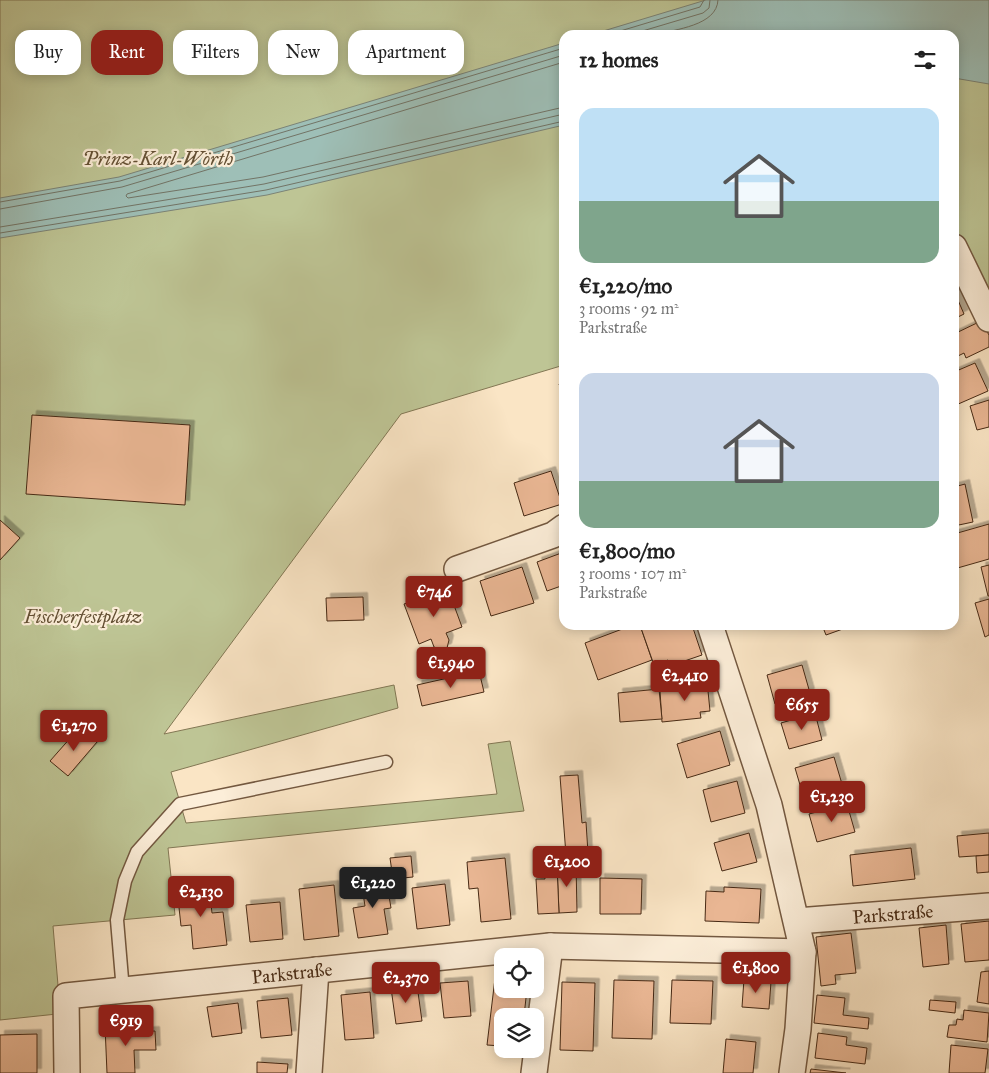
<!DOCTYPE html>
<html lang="en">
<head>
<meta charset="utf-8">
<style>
	:root { --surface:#fff; --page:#f2f2f2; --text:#222; --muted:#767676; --accent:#8f2418 }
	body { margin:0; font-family:"IM FELL Great Primer",serif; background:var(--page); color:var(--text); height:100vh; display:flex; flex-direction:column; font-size:19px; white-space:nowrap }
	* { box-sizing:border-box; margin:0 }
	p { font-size:16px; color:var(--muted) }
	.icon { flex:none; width:28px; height:28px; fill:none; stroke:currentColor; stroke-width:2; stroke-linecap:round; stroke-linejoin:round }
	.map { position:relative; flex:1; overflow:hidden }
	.panel { position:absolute; left:559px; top:30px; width:400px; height:600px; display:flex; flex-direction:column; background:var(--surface); border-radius:15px; box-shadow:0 2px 12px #0003 }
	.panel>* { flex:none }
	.banner { position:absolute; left:15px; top:30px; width:469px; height:45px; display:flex; gap:10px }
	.buttons { position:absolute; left:494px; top:948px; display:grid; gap:10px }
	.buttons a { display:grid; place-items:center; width:50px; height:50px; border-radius:10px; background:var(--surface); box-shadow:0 2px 12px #0003; font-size:25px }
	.price { position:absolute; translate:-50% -42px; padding:0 11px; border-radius:5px; background:var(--accent); color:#fff; font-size:16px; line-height:32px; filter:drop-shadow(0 1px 2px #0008) }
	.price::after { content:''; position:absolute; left:50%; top:30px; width:15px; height:11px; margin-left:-8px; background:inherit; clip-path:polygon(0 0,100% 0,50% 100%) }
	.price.current { background:#222; color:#fff }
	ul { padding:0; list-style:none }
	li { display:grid; align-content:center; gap:10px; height:265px; padding:0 20px }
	li span { display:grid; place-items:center; height:155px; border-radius:15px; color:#555 }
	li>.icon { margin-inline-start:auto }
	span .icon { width:90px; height:90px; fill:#fffc; stroke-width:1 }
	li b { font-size:21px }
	h2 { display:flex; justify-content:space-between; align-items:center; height:60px; padding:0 20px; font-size:21px }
	.pill { padding:0 18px; border-radius:15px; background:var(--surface); box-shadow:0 2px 12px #0003; font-size:18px; line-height:45px }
	.pill.current { background:var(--accent); color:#fff }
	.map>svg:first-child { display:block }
	.green { fill:#bec595; stroke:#827754 }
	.water { fill:#9ebfb7; stroke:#7b8376 }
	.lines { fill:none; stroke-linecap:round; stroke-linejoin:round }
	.shore { stroke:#727466; stroke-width:1 }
	.building { fill:#e9b693; stroke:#462914; filter:url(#shadow) }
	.service-casing { stroke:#735840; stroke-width:15 }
	.minor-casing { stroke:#735840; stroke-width:28 }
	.service { stroke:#fceed9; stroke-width:12 }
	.minor { stroke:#fceed9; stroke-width:25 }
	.labels { text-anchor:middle; stroke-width:4.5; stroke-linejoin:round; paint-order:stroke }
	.park-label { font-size:19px; font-style:italic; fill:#645034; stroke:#fceed9 }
	.street-label { font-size:19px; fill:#462914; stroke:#fceed9 }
</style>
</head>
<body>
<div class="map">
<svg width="989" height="1073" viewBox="0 0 989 1073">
	<defs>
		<filter id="shadow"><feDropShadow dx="4.5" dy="-4.5" stdDeviation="0" flood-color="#0004"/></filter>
	</defs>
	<rect width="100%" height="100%" fill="#fae5c5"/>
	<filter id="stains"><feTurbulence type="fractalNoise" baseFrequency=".004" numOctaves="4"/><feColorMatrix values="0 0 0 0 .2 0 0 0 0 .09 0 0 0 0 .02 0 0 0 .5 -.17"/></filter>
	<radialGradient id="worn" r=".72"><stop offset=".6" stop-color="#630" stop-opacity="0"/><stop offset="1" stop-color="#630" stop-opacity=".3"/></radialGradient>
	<path class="green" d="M0 0H989V293L954 226V35H564V365L401 414 164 734 394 685 398 708 171 772 186 823 497 794 488 744 510 741 524 811 168 848 175 915 53 926 59 997 57 1014 0 1020Z"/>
	<g class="water">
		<path d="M706 0H989V84L954 78V35H590Z"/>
		<path d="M564 43V125L267 195 0 238V198L119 177Z"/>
	</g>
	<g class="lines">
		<g class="shore">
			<path d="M607 35 700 7 704 0"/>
			<path d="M629 35 703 13 709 8 710 0"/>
			<path d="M655 35C675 29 717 26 718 0"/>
			<path d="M564 62 127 194 126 196 128 198 263 177 564 107"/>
			<path d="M0 202 120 181 564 48"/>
			<path d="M0 209 122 187 564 55"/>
			<path d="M0 227 264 184 564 114"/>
			<path d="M0 233 266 190 564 121"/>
		</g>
	</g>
	<g class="building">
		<path d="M954 291 964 314 954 319Z"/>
		<path d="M981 321 989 335V347L966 358 964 353 954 358V334Z"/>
		<path d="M975 363 988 391 956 405 954 400V372Z"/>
		<path d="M564 383V399L559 384Z"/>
		<path d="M989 400V427L977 430 970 406Z"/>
		<path d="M32 415 190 425 185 505 26 494Z"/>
		<path d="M551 471 562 504 524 516 514 483Z"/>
		<path d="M965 484 973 522 954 526V487Z"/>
		<path d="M0 520 20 538 0 560Z"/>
		<path d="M989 524V559L954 569V534Z"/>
		<path d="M564 552V585L547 591 537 562Z"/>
		<path d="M989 565V596H988L981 567Z"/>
		<path d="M522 567 534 603 491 616 480 581Z"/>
		<path d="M448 589 462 627 446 633 449 640 447 648 440 650 434 647 431 639 419 644 404 604Z"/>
		<path d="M363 597 364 620 327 621 326 598Z"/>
		<path d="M989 599V635L985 637 975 603Z"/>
		<path d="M633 625H640L652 660 598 680 585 643Z"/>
		<path d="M651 625H692L702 655 670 666 668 660 654 665 641 628Z"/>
		<path d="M822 625H854L826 635Z"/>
		<path d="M802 665 810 693 775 704 767 675Z"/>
		<path d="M479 671 484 692 422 706 417 685Z"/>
		<path d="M707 681 710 711 700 712 701 718 662 722 660 691 672 690V688L678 687V684Z"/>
		<path d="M659 689 662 719 620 722 618 693Z"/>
		<path d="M815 713 822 740 789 749 781 723Z"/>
		<path d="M80 727 97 742 68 776 50 761Z"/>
		<path d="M720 731 730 765 687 778 677 744Z"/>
		<path d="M834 757 842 784 803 795 795 768Z"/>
		<path d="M578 775 582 823 586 822 588 853 566 855 560 776Z"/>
		<path d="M737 781 745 813 711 822 703 790Z"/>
		<path d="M847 804 855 832 817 842 809 814Z"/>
		<path d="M749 833 757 862 722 871 714 843Z"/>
		<path d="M989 833V855L959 857 957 836Z"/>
		<path d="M911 848 915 879 853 886 850 855Z"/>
		<path d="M989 855V872L977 873 976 856Z"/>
		<path d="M411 856 413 877 393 879 390 858Z"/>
		<path d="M505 858 511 919 481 922 478 888 469 889 467 862Z"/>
		<path d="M576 864 577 912 559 913 557 865Z"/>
		<path d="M544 865H557L559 913 538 914 536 879H545Z"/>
		<path d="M386 878 391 908 384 909 388 934 358 938 353 908 365 906 361 881Z"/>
		<path d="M600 878 642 879 641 914H600Z"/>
		<path d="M445 884 450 925 417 929 412 888Z"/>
		<path d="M334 885 339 936 304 940 299 889Z"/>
		<path d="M209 886 212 913 223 912 227 945 193 949 191 925 181 926 177 889Z"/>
		<path d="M724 887 761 889 759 923 705 921 706 891 724 892Z"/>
		<path d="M280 902 283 939 250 942 246 905Z"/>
		<path d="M989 921V960L965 962 961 924Z"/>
		<path d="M946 925 949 964 923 967 919 928Z"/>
		<path d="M851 933 856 973 835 975 836 984 821 986 816 937Z"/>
		<path d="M496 970H502V989H527L524 1016H502V1046L487 1045Z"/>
		<path d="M989 971V1004L977 1002 981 972Z"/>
		<path d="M744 979 771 982 769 1009 742 1007Z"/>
		<path d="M614 980 654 981 652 1039 612 1038Z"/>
		<path d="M672 980 713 981 711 1024 670 1023Z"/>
		<path d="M468 981 471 1016 444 1018 440 983Z"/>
		<path d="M562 982 595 983 593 1051 560 1050Z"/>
		<path d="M417 985 422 1021 396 1024 391 988Z"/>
		<path d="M370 992 374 1038 345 1040 341 995Z"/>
		<path d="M817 995 845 998 843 1015 869 1018 868 1029 814 1023Z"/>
		<path d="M288 998 292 1035 261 1038 257 1001Z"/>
		<path d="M930 1000 956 1002 955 1013 929 1010Z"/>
		<path d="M238 1003 242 1033 212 1037 207 1007Z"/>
		<path d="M964 1010 989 1013 987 1042 947 1037 949 1025H956L957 1019 963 1020Z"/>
		<path d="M105 1026H134V1032L155 1031 156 1050H134L135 1073H107Z"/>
		<path d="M818 1033 847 1037 846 1045 867 1048 865 1064 815 1058Z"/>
		<path d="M37 1034V1073H0V1035Z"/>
		<path d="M726 1039 756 1042 753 1073H723Z"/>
		<path d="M951 1045 988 1049 985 1073H949Z"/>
		<path d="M257 1062 288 1064 287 1073H257Z"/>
		<path d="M811 1069 846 1073H810Z"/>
	</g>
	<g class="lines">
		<defs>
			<path id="service" d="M123 991 117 920 125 881 137 852 180 804 386 762"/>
			<g id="minor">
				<path d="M954 247 989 319"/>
				<path d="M457 569 553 535 564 527"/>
				<path d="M710 625 769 805 803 952 798 1029 792 1073"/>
				<path id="s1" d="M797 921 989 906"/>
				<path id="s2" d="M67 1073 66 996 550 946 803 952"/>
				<path d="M309 1073 316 970"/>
				<path d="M534 1073 550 946"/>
			</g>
		</defs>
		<use href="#service" class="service-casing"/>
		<use href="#minor" class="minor-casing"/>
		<use href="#service" class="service"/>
		<use href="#minor" class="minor"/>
	</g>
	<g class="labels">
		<g class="park-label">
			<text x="158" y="165">Prinz-Karl-Wörth</text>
			<text x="83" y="623">Fischerfestplatz</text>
		</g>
		<g class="street-label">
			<text dy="7" stroke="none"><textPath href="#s1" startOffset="96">Parkstraße</textPath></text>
			<text dy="7" stroke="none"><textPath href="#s2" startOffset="304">Parkstraße</textPath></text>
		</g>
	</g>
	<rect width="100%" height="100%" filter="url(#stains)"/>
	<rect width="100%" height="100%" fill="url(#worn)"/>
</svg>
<div class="buttons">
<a><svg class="icon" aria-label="locate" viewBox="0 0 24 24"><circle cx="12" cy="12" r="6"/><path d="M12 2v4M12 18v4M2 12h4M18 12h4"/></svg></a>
<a><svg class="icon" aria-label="layers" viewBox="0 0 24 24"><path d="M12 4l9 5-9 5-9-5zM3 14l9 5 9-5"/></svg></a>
</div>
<b class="price" style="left:434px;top:618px">€746</b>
<b class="price" style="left:451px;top:689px">€1,940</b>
<b class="price" style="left:685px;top:702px">€2,410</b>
<b class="price" style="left:802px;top:731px">€655</b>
<b class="price" style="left:74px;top:752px">€1,270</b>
<b class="price" style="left:832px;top:823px">€1,230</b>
<b class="price" style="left:567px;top:888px">€1,200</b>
<b class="price current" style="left:373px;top:909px">€1,220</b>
<b class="price" style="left:201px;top:918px">€2,130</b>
<b class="price" style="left:756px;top:994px">€1,800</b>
<b class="price" style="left:406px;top:1004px">€2,370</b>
<b class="price" style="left:126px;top:1047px">€919</b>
<div class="banner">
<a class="pill">Buy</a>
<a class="pill current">Rent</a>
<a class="pill">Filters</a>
<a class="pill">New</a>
<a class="pill">Apartment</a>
</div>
<section class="panel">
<h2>12 homes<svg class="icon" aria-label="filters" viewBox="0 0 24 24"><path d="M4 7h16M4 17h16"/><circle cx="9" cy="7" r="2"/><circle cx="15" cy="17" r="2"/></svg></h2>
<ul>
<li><span style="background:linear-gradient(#bfe0f5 60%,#7fa58c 0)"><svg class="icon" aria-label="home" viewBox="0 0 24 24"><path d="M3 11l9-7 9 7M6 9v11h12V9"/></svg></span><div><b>€1,220/mo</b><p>3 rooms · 92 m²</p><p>Parkstraße</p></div></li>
<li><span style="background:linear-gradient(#c9d6e8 70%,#7fa58c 0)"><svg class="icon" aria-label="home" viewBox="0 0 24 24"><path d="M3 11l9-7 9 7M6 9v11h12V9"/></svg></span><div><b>€1,800/mo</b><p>3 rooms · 107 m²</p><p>Parkstraße</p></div></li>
</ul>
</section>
</div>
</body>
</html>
